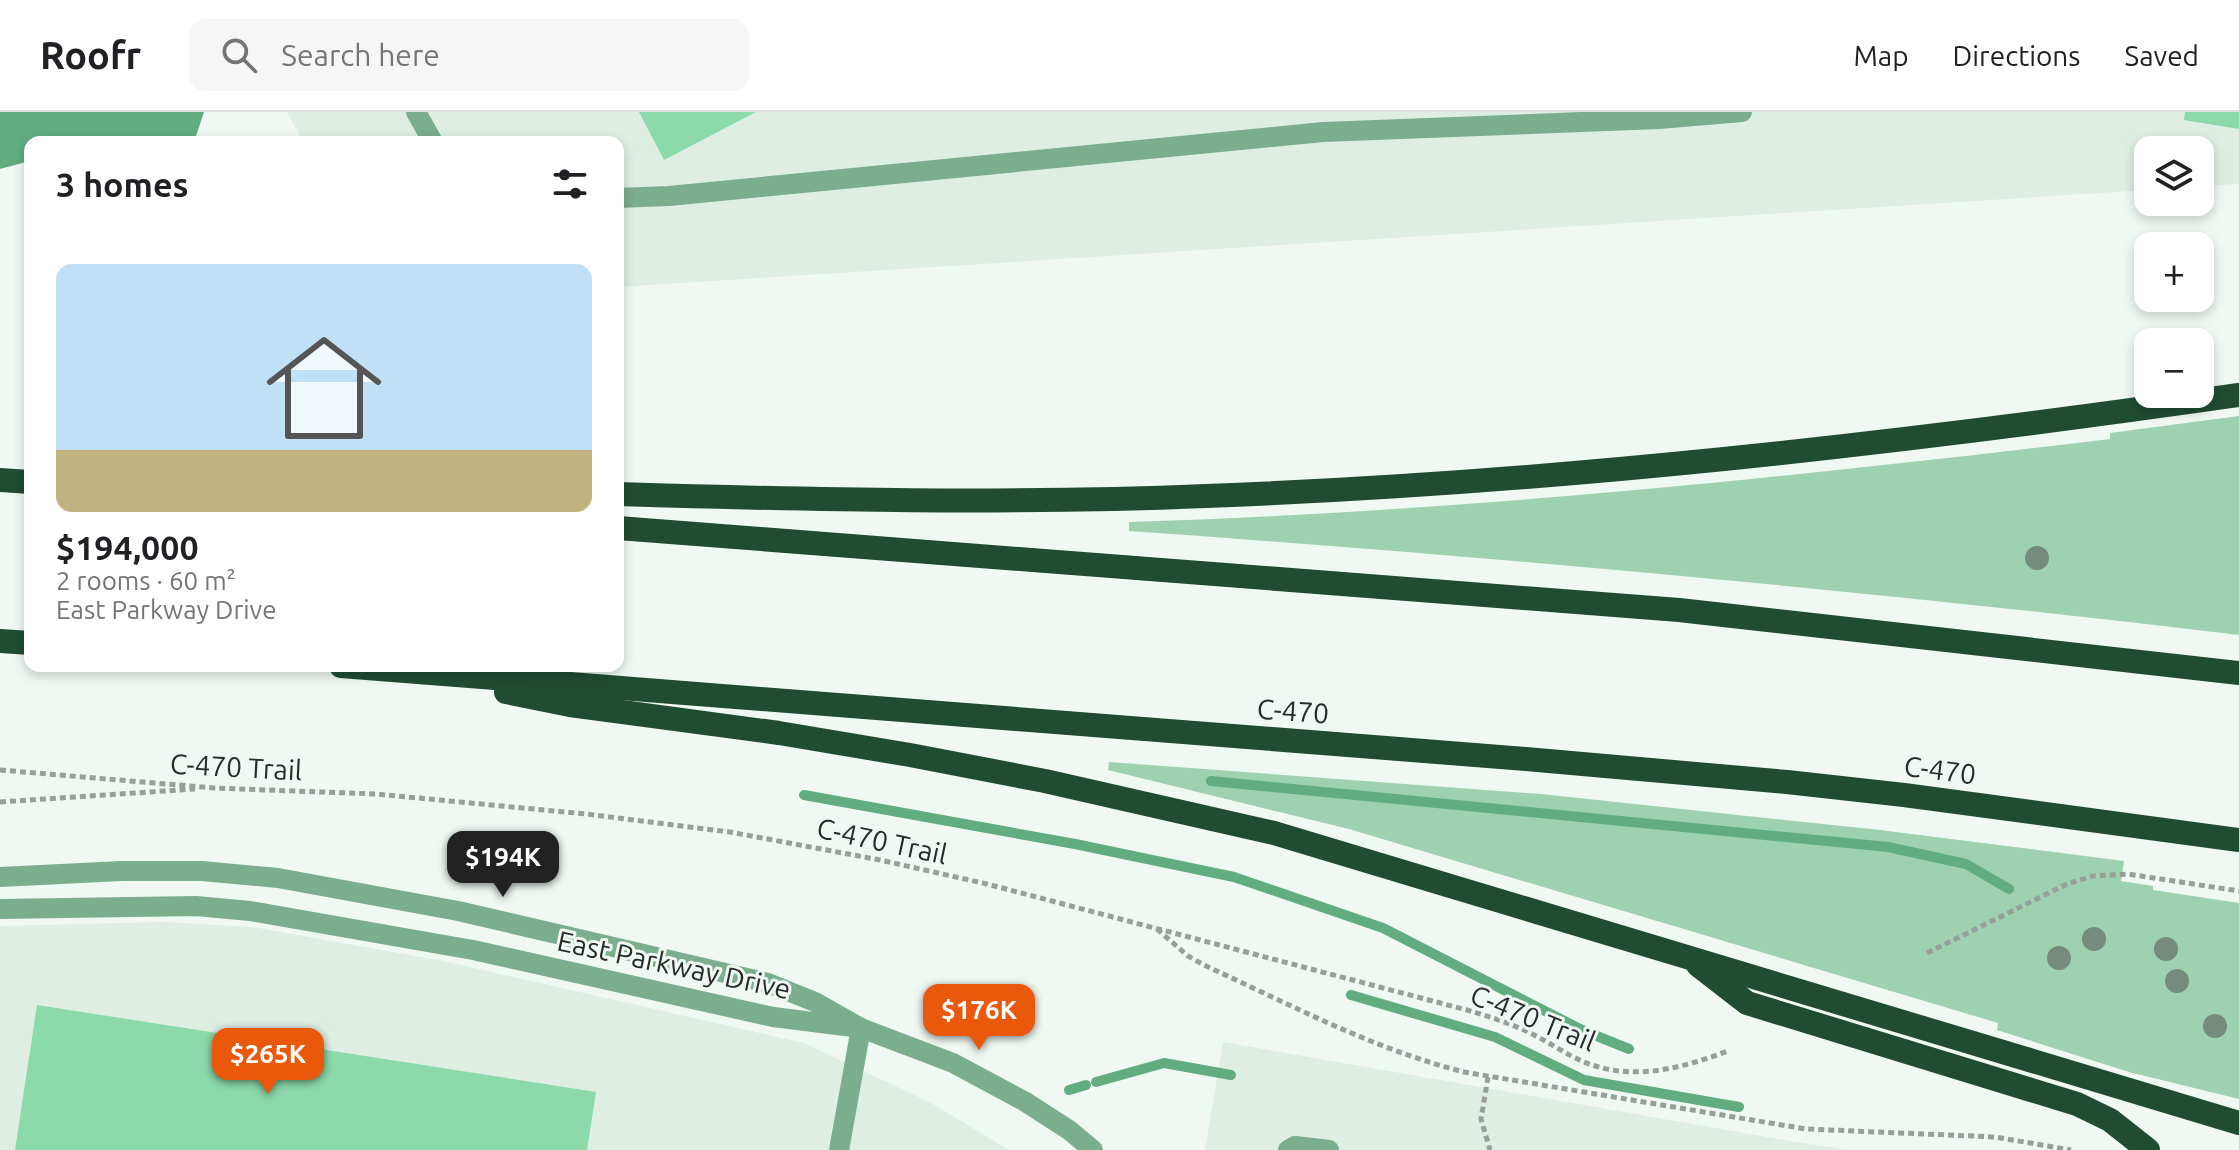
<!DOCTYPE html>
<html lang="en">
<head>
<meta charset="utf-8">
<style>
	:root { --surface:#fff; --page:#f6f6f6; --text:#202124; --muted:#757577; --line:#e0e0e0; --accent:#ea580c }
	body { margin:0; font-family:Ubuntu,sans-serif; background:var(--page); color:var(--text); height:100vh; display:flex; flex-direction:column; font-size:30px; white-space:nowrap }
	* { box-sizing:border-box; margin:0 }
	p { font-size:26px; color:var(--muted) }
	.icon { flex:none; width:44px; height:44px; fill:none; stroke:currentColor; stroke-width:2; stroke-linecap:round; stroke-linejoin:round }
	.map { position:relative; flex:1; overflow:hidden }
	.sheet { position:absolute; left:24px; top:24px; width:600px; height:536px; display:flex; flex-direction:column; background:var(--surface); border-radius:16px; box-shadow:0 4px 12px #0003 }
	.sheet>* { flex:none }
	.fabs { position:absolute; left:2134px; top:24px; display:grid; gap:16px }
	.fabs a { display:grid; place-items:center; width:80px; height:80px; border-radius:16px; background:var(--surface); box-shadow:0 4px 12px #0003; font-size:40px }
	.price { position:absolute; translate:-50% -68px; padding:0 18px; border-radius:16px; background:var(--accent); color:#fff; font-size:26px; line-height:52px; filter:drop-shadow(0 2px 4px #0008) }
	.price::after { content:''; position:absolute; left:50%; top:48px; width:24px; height:18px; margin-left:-12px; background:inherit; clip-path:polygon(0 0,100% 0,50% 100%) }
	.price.selected { background:#222; color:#fff }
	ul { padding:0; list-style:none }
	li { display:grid; align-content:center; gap:16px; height:424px; padding:0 32px }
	li span { display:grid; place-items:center; height:248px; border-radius:16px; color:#555 }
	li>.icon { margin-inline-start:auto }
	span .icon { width:144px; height:144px; fill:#fffc; stroke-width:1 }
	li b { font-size:34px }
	h2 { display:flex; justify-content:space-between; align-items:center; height:96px; padding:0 32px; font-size:34px }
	header { display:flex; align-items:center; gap:48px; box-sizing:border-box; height:112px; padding:0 40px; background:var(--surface); border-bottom:2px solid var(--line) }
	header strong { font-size:38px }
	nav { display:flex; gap:44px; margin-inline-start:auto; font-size:28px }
	.search { width:560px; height:72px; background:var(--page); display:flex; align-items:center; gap:20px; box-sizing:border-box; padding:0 28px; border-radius:16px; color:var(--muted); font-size:30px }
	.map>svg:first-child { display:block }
	.built { fill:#deeee3 }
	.green { fill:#9dd1b0 }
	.water { fill:#61ad80 }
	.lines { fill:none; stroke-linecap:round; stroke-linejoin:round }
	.stream { stroke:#61ad80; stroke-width:10 }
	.building { fill:#8cd9aa }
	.path { stroke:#989f9a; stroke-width:5; stroke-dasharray:6 4; stroke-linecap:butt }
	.minor { stroke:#7aae8d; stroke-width:20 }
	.highway { stroke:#214c34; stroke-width:24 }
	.tree { fill:#748b7d }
	.labels { text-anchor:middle; stroke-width:6; stroke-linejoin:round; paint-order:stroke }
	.street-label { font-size:28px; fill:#282b29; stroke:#eff8f2 }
</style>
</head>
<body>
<header>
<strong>Roofr</strong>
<div class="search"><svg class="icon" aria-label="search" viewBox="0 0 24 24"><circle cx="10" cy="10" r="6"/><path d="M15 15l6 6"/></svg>Search here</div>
<nav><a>Map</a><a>Directions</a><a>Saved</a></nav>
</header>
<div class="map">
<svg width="2239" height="1038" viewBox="0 0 2239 1038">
	<rect width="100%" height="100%" fill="#eff8f2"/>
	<g class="built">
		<path d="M287 0H2239V72L2200 74V38H2148V78L618 175V30H303Z"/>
		<path d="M164 810 252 815 443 849 804 931 931 991 1009 1038H0V814Z"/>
		<path d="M1223 930 1778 1027 1847 1038H1205Z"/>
	</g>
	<g class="green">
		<path d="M2239 304V523C1870 479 1500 445 1129 419V410C1458 400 1783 366 2110 327V321Z"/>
		<path d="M1109 650 1541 682 1880 718 2124 749 2121 769 2153 774V778L2239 791V987L2129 960 1997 918 1998 911 1349 717 1108 658Z"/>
	</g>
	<path class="water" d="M0 0H204L194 30H30V49L0 57Z"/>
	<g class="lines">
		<g class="stream">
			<path d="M1211 669 1888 735 1966 752 2009 777"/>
			<path d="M804 683 1075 732 1234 765 1383 816 1582 918 1629 937"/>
			<path d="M1351 883 1495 925 1584 968 1739 995"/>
			<path d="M1096 970 1164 951 1231 963"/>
			<path d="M1069 978 1086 973"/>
		</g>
	</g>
	<g class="building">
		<path d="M639 0H756L664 48Z"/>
		<path d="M2185 0H2239V17L2184 8Z"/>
		<path d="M37 893 596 980 587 1038H15Z"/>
	</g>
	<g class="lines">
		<g class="path">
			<path d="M0 658 214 676 376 682 586 702 730 720 880 748 987 772 1467 898C1490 905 1514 912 1536 924 1552 932 1567 943 1584 950 1633 970 1682 956 1728 939"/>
			<path d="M0 690 195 677"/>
			<path d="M1157 817 1188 844 1204 853C1289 892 1373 937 1464 960L1806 1017 1995 1025 2071 1038"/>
			<path d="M1927 841 2067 772 2093 764 2128 762 2239 779"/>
			<path d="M1488 965 1481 1007 1490 1038"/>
		</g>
		<g class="minor">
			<path d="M416 0 433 30"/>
			<path d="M618 86 669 84 1323 20 1659 7 1742 0"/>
			<path d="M0 765 121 759H202L278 766 458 799 768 871 815 890 861 916 953 951 1024 989 1069 1018 1093 1038"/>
			<path d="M0 797 196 794 250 799 473 838 773 905 853 915"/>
			<path d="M839 1038 861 916"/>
			<path d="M1288 1038 1295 1034 1329 1038"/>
		</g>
		<g class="highway">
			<path d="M0 368 30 370"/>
			<path d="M618 382C814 388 1010 392 1206 384 1553 371 1896 332 2239 283"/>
			<path d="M618 416 1679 498 2239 561"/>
			<path d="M0 529 30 531"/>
			<path d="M341 554 1526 647 1787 670 1904 683 2239 728"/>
			<path d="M506 580 570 593 779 621 910 643 1045 669 1274 721 2239 1011"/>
			<path d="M1698 853 1747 891 2077 992 2110 1008 2148 1038"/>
		</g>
	</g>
	<g class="tree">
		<circle cx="2037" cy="446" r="12"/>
		<circle cx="2094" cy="827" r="12"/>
		<circle cx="2166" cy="837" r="12"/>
		<circle cx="2059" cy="846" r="12"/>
		<circle cx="2177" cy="869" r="12"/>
		<circle cx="2215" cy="914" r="12"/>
	</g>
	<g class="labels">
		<g class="street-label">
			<text transform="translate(1293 599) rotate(4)" y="10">C-470</text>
			<text transform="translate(236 655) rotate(3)" y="10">C-470 Trail</text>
			<text transform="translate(1940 658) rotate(7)" y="10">C-470</text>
			<text transform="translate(882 729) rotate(12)" y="10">C-470 Trail</text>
			<text transform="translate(674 853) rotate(12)" y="10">East Parkway Drive</text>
			<text transform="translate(1533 906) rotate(22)" y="10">C-470 Trail</text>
		</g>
	</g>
</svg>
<div class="fabs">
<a><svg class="icon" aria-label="layers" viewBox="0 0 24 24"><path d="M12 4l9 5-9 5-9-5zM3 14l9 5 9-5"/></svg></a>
<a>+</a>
<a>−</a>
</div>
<b class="price selected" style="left:503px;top:787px">$194K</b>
<b class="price" style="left:979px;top:940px">$176K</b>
<b class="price" style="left:268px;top:984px">$265K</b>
<section class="sheet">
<h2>3 homes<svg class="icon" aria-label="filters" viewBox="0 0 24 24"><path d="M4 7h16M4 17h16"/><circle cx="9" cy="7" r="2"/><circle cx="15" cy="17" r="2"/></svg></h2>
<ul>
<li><span style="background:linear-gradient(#bfe0f5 75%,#c2b280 0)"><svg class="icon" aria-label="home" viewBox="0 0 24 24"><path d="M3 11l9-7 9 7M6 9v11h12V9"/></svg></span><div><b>$194,000</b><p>2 rooms · 60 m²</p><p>East Parkway Drive</p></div></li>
</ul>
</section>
</div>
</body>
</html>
